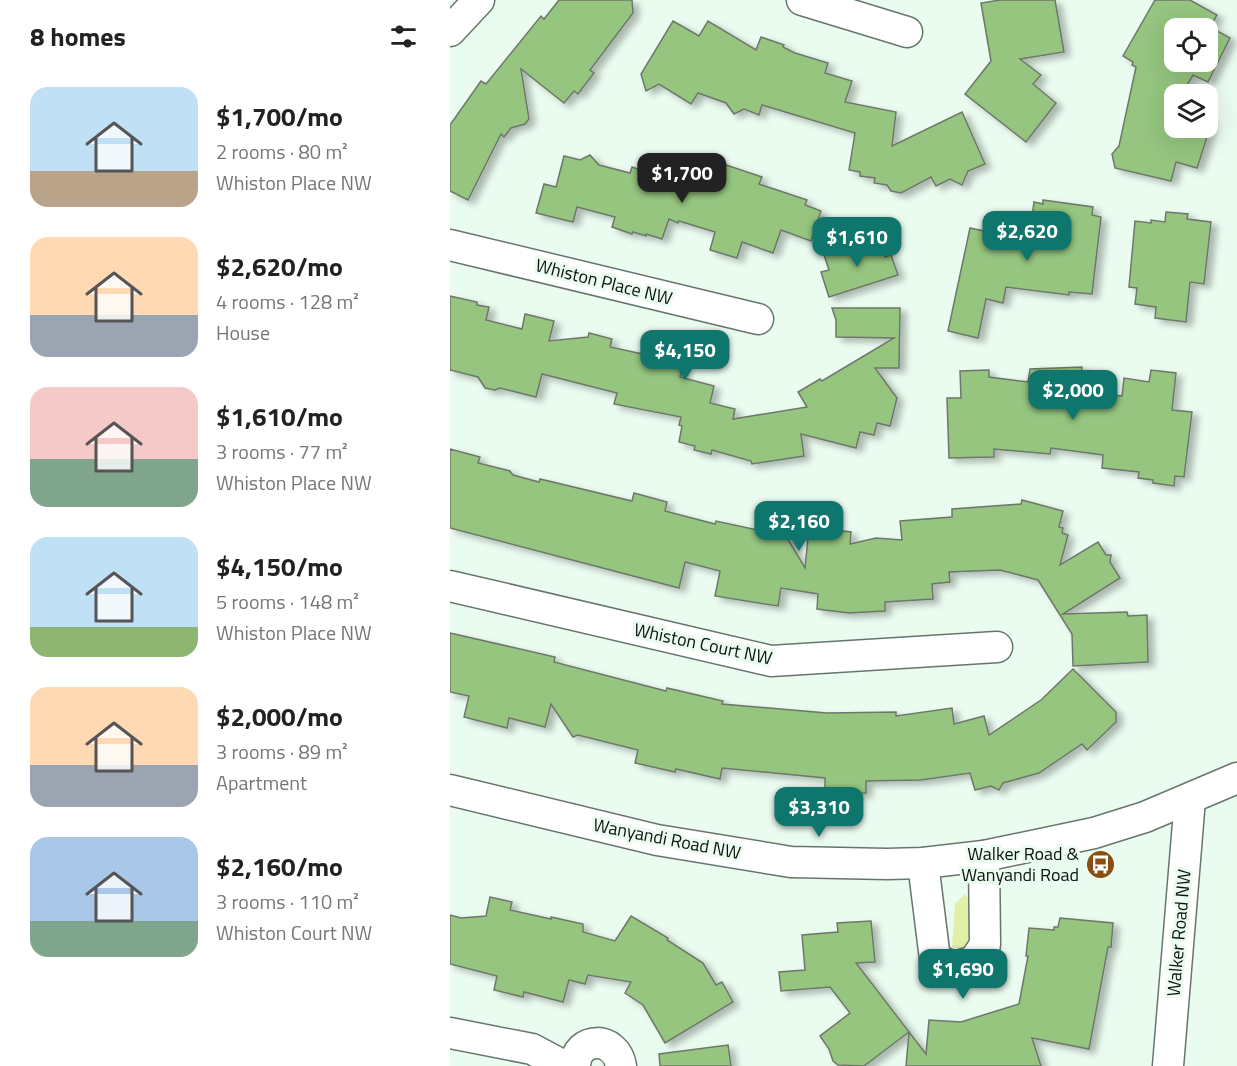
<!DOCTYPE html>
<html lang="en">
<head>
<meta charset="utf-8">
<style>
	:root { --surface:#fff; --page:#f2f2f2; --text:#222; --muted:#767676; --accent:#0f766e }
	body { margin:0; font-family:"Titillium Web",sans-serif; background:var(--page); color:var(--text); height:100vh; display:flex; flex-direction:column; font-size:22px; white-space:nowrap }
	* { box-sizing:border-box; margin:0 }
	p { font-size:20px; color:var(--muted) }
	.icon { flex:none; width:33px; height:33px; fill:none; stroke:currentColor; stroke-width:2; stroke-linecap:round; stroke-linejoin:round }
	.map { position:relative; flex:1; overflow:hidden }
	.side { display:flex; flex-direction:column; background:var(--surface); width:450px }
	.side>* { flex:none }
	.fabs { position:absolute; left:714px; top:18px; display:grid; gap:12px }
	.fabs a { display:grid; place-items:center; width:54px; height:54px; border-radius:12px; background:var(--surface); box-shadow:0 6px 24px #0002; font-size:30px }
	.price { position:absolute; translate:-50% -51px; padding:0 14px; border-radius:12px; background:var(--accent); color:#fff; font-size:20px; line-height:39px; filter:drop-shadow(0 2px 3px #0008) }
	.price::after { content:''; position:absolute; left:50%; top:36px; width:18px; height:14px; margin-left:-9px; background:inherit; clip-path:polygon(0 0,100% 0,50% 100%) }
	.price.on { background:#222; color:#fff }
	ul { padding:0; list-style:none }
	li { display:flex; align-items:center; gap:18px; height:150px; padding:0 30px }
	li span { display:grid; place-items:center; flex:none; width:168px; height:120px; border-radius:18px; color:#555 }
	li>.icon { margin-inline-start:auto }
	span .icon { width:72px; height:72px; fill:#fffc; stroke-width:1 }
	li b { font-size:26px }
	h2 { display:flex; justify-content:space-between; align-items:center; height:72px; padding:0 30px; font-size:26px }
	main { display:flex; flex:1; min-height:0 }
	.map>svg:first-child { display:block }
	.green { fill:#e2efa9 }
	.building { fill:#95c57f; stroke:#6e786a; stroke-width:1.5; fill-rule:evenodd; filter:url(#shadow) }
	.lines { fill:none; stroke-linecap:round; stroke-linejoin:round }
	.minor-casing { stroke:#67766c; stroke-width:33 }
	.minor { stroke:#fff; stroke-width:30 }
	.labels { text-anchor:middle; stroke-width:6; stroke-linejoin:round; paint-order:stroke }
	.street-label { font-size:18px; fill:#0c120e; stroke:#eafbef }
	.poi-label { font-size:18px; fill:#0c120e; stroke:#eafbef; text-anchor:end }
</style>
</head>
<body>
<main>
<section class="side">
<h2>8 homes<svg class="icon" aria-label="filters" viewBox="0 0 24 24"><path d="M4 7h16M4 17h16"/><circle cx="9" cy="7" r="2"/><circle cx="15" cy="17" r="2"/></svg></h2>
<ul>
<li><span style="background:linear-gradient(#bfe0f5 70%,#b9a48a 0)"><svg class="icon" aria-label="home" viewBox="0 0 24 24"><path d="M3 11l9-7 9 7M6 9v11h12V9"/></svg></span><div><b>$1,700/mo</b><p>2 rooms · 80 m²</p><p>Whiston Place NW</p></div></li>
<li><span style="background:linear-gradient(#ffd9b3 65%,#9aa5b1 0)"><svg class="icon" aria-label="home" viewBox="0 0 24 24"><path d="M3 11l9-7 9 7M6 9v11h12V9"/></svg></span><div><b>$2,620/mo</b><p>4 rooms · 128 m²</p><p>House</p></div></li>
<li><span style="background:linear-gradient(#f6c9c9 60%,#7fa58c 0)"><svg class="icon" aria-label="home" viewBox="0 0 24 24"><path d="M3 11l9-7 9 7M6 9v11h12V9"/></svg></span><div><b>$1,610/mo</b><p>3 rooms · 77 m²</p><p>Whiston Place NW</p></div></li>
<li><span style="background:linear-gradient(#bfe0f5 75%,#8fb573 0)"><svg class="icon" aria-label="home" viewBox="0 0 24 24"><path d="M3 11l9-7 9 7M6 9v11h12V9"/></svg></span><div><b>$4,150/mo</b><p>5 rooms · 148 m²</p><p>Whiston Place NW</p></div></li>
<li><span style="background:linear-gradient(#ffd9b3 65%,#9aa5b1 0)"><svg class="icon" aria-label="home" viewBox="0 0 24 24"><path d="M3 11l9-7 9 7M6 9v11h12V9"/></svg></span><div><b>$2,000/mo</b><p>3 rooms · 89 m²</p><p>Apartment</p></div></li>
<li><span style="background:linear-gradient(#a9c7e8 70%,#7fa58c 0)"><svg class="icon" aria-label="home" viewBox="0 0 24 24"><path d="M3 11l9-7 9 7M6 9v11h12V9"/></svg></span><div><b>$2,160/mo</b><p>3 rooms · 110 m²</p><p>Whiston Court NW</p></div></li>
</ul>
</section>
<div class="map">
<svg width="787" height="1066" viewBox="0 0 787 1066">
	<defs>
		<filter id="shadow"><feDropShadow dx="6" dy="4" stdDeviation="3" flood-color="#0004"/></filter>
	</defs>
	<rect width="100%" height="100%" fill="#eafbef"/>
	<path class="green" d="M515 894 521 902V940L515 950 502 947 505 904Z"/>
	<g class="building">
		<path d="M109 0H182L183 13 140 70 144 73 128 94 124 91 114 103 71 69 79 119 75 124 61 128 54 137 51 134 18 200 0 191V125L31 81 36 84 91 16 94 19Z"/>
		<path d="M550 0H605L614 52 570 59 591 75 583 84 606 103 576 142 515 94 541 61 531 3Z"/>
		<path d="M705 0H740L767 15 760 27 780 38 758 82 743 75 732 94H724V128H758V119L760 120V128L747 168 726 162 721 181 665 168 662 154 669 146 686 67 682 65 683 62 673 56ZM724 28H758V62H724Z"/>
		<path d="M223 21 249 36 258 21 306 50 311 37 334 45 333 47 345 53 378 63 375 73 402 81 395 102 446 112 442 146 512 112 535 164 518 171 512 185 500 179 486 186 481 177 451 193 441 191 437 185 424 183 425 178 410 176V172L399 170 405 133 312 105 309 115 294 109 284 114 276 103 248 93 241 104 209 84 196 91 191 74Z"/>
		<path d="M140 155 149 165 180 173 182 167 202 174 212 171 215 179 248 190 258 159 312 177 309 184 357 200 355 205 371 211 361 241 331 230 323 253 292 242 287 258 260 250 265 232 229 221 228 223 219 219 212 239 196 234V236L183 232 182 234 162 227 165 217 127 207 123 222 86 213 94 184 106 187 114 156 130 160Z"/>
		<path d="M593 200 643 207 642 215 651 217 642 294 619 292V295L556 287 553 303 536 299 528 338 498 331 520 228 579 241 584 202 593 204Z"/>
		<path d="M716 212 738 214 737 219 761 222 754 284 740 282 736 322 705 318 706 307 685 304 687 288 679 287 685 221 701 223V220L715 222Z"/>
		<path d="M429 240 435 257 441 255 448 275 379 297 371 272 379 270 374 255 392 249 397 251Z"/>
		<path d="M0 296 27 302V305L39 307 36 320 72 329 75 314 104 321 99 341 138 337 139 333 162 339 160 347 202 356 205 343 230 349 229 351 235 353 230 377 264 386 260 403 285 409 283 419 357 407 348 392 370 379 372 381 444 338 386 337V320L382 308H450L449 368H425L447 398 440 426 427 423 424 435 410 432 406 448 351 434 354 456 302 464 301 461 262 450 261 454 244 450 245 446 229 442 232 426 229 425 231 417 164 404 167 393 92 374 86 397 50 388 45 390 35 388 28 377 0 370Z"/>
		<path d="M632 367 629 391 672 396 674 378 699 382 701 370 726 373 722 410 742 412 734 477 725 476 724 486 703 483V480L688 478 689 472 652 468 653 455 601 448 600 454 544 449V457L499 458 497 398H511L510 371 539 370V377L578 382 580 369Z"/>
		<path d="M0 449 30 457 28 463 60 471 63 475 89 482 90 479 182 501 184 493 217 502 215 511 265 524 266 521 336 536 355 568 359 527 401 532 400 544 426 538 452 540 450 521 502 517V509L571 504 572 500 613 511 609 527 613 528 612 533 618 535 610 565 648 542 656 555H661L660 562 670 578 613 614 677 612 678 616 697 615 698 662 623 666 622 634 588 580 550 570 499 572 500 582 482 584 483 599 435 602V611L399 613 367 609 368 594 331 588 328 606 265 596 270 571 235 562 229 588 0 528Z"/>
		<path d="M0 633 105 657 104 662 216 691 217 688 273 701 272 704 377 713 446 712V716L502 708 504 724 534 716 539 735 591 700 623 669 666 712V722L637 750 632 744 589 773 553 783 549 790 541 786 525 790 520 773 471 780 416 781V793L375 794V778L272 768 270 779 226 769 225 772 185 763 188 750 128 735 123 737 101 704 95 727 59 718 57 728 14 717 19 696 0 692Z"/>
		<path d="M40 897 62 902 60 910 101 919V917L133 924V932L165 941 181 916 218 938 217 940 253 963 266 985 272 982 283 1002 215 1043 193 1005 175 993 181 982 138 975 135 984 119 980 113 1002 74 992 73 997 44 990 47 976 0 964V915L11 918 36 916Z"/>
		<path d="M610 918 663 923 661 947H658L639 1049 582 1038 591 1066H456L459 1032 414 1066 388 1065 383 1061 379 1049 370 1036 400 1013 380 987 331 991 329 972 355 970 352 935 388 932 387 923 421 921 425 962 406 963 476 1054 479 1020 511 1022 569 1004 578 956H576L579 928 604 930V927H608Z"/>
		<path d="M278 1045 281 1066H210L209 1054Z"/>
	</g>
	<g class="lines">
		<defs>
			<g id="minor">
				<path d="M352 0 457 32"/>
				<path d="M0 31 29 0"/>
				<path d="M0 245 308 319"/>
				<path d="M0 586 321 661 547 647"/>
				<path d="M0 790 207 840 341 862 437 864 473 863 534 856 644 833 695 817 787 778"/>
				<path d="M473 863 485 959 504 967 524 961 535 945 534 856"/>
				<path d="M0 1033 82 1049 114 1066"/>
				<path d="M125 1066C126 1036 166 1035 171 1066"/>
				<path d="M718 1066 740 799"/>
			</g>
		</defs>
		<use href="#minor" class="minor-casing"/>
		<use href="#minor" class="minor"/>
	</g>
	<defs>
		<symbol id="bus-disc" viewBox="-11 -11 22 22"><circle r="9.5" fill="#8b4e10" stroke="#eafbef"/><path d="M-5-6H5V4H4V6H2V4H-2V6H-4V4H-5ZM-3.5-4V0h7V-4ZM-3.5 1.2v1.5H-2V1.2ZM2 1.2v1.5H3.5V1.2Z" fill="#fff"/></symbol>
	</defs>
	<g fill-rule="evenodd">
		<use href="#bus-disc" x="634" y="848" width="33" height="33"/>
	</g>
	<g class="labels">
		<g class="street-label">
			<text transform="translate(154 282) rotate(14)" y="6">Whiston Place NW</text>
			<text transform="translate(253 644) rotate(12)" y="6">Whiston Court NW</text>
			<text transform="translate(217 839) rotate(11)" y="6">Wanyandi Road NW</text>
			<text transform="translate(729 933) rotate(-85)" y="6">Walker Road NW</text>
		</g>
		<g class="poi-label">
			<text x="629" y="860">Walker Road &amp;<tspan x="629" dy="21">Wanyandi Road</tspan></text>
		</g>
	</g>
</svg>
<div class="fabs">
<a><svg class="icon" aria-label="locate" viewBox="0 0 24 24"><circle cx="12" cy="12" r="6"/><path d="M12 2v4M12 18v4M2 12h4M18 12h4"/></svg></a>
<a><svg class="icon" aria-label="layers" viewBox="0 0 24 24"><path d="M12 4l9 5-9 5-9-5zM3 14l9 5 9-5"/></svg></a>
</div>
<b class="price on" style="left:232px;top:204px">$1,700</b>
<b class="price" style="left:577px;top:262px">$2,620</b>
<b class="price" style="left:407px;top:268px">$1,610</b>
<b class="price" style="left:235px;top:381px">$4,150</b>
<b class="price" style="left:623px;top:421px">$2,000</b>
<b class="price" style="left:349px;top:552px">$2,160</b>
<b class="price" style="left:369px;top:838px">$3,310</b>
<b class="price" style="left:513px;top:1000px">$1,690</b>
</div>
</main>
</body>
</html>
